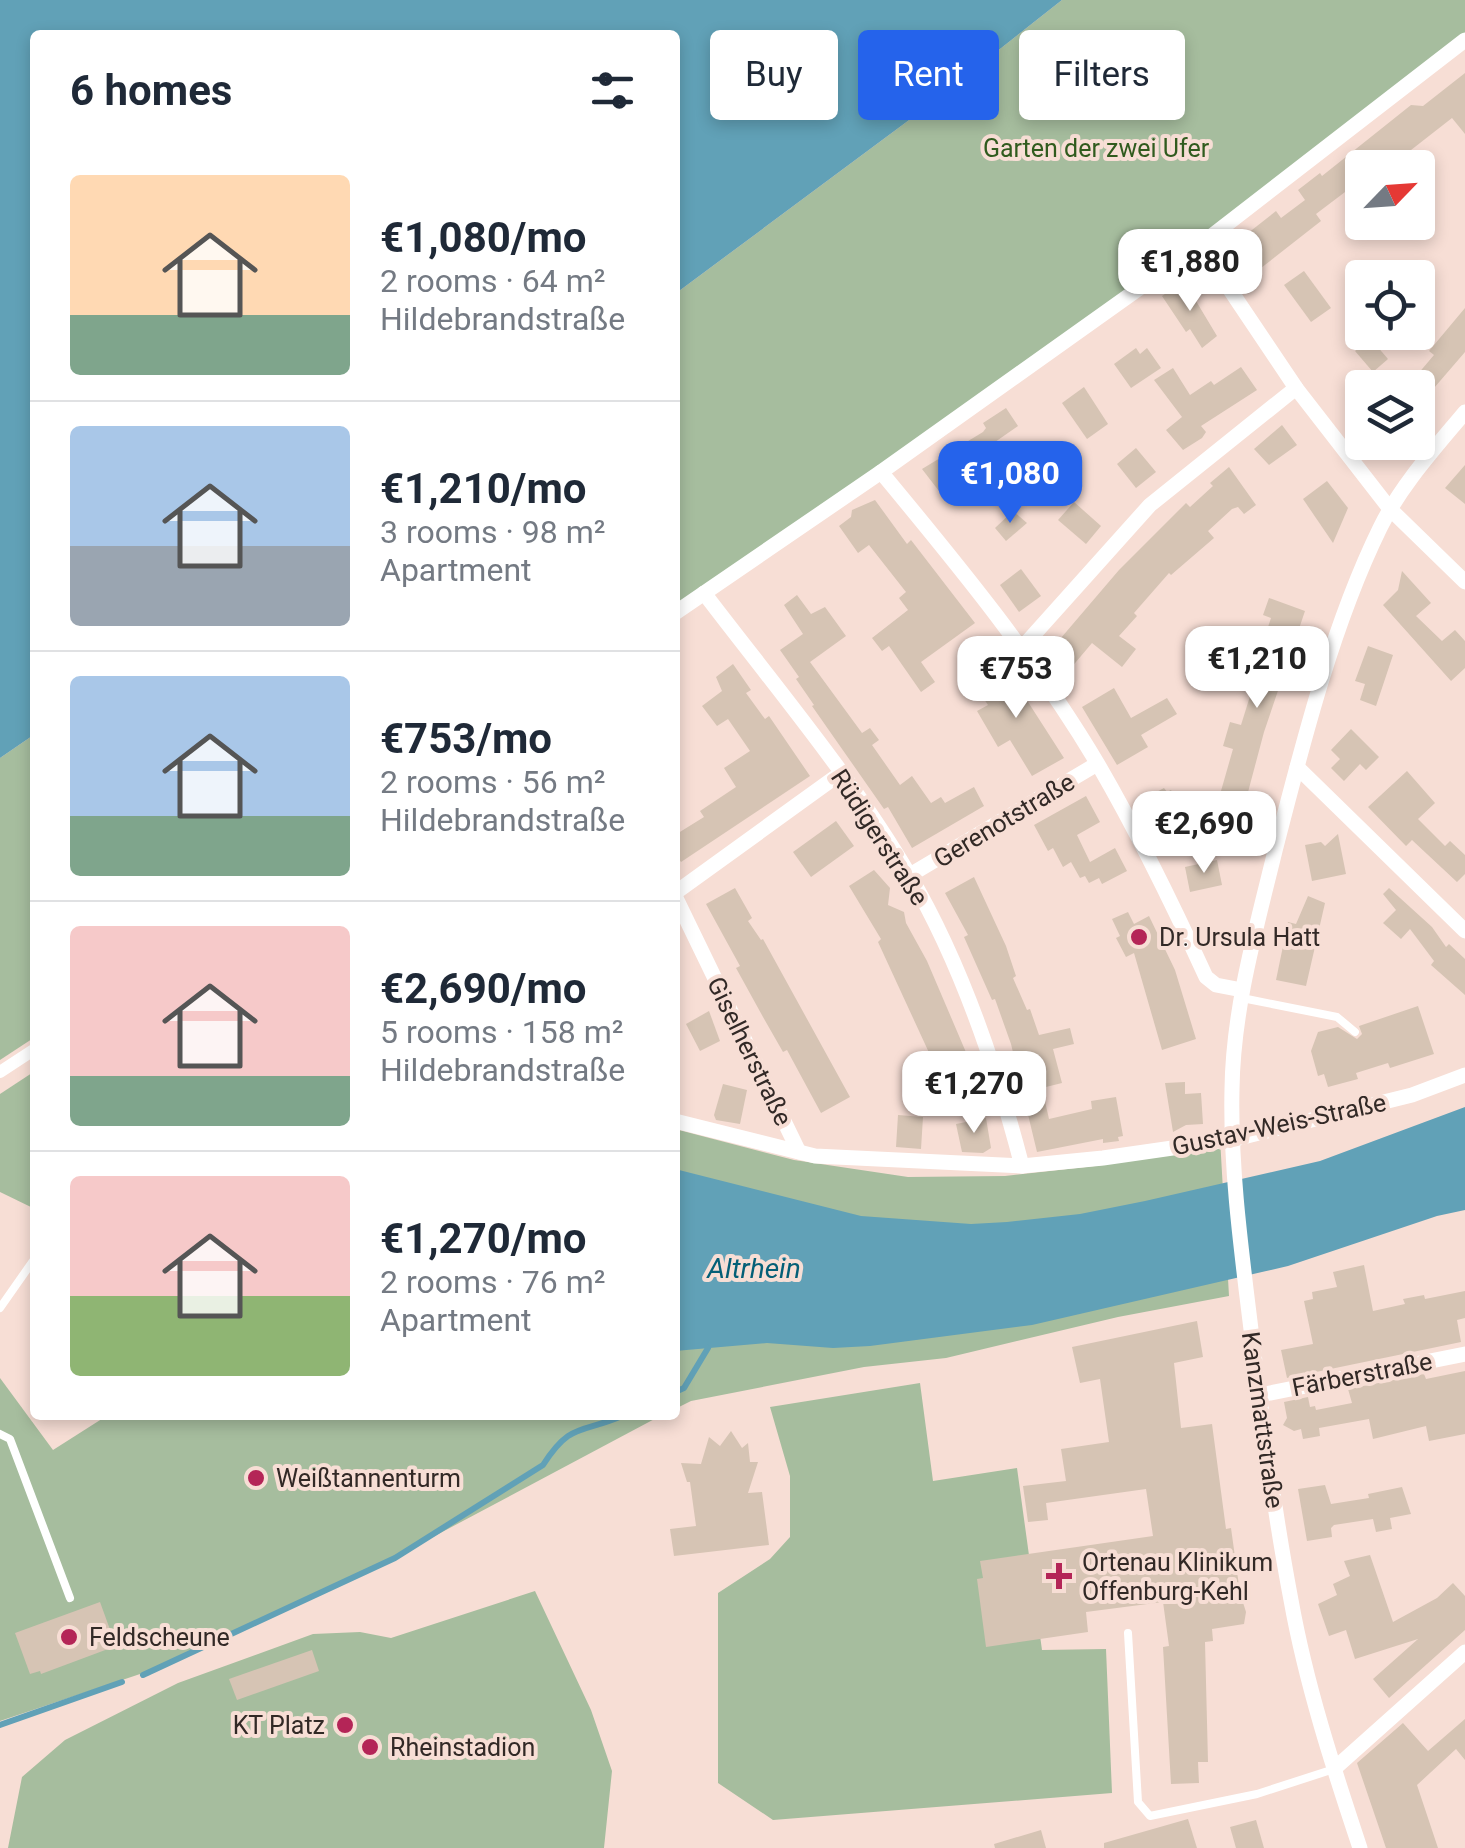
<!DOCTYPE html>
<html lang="en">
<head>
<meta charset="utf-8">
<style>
	:root { --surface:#fff; --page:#f2f2f3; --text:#1f2937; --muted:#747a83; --line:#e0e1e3; --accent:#2563eb }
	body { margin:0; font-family:Roboto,sans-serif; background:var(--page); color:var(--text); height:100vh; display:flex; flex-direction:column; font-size:38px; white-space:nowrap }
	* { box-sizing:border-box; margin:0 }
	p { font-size:32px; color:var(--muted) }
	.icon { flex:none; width:55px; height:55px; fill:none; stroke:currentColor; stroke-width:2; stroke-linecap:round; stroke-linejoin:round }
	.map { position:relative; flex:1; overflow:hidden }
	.sheet { position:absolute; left:30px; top:30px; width:650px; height:1390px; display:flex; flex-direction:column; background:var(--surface); border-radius:10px; box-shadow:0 5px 15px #0003 }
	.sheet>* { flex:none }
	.top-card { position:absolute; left:710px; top:30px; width:605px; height:90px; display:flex; gap:20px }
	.needle { width:65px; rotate:65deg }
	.fabs { position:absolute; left:1345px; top:150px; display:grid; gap:20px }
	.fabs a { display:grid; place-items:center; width:90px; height:90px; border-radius:10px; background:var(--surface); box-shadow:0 5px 15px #0003; font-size:50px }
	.price { position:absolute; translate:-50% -85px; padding:0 22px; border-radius:20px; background:#fff; color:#222; font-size:32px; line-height:65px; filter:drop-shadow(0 2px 5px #0008) }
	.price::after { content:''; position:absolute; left:50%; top:60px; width:30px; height:22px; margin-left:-15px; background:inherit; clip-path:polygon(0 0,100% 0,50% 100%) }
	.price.on { background:var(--accent); color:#fff }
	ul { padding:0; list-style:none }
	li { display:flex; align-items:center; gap:30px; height:250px; padding:0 40px }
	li+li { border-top:2px solid var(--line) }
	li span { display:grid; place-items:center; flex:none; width:280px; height:200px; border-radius:10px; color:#555 }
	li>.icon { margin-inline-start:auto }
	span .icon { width:120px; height:120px; fill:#fffc; stroke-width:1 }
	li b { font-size:42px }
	h2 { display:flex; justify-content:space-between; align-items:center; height:120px; padding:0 40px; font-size:42px }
	.chip { padding:0 35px; border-radius:10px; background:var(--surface); box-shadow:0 5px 15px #0003; font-size:35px; line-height:90px }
	.chip.on { background:var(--accent); color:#fff }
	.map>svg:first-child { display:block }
	.green { fill:#a6bd9e }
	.water { fill:#61a1b7 }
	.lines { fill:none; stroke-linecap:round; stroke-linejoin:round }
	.stream { stroke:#61a1b7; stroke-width:6 }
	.building { fill:#d6c4b4 }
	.service { stroke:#fff; stroke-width:8 }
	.pedestrian { stroke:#fff; stroke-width:12 }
	.minor { stroke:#fff; stroke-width:15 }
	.poi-dot { fill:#b42557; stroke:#f7ded5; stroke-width:4 }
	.labels { text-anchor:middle; stroke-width:8; stroke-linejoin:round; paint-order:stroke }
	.park-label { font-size:25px; fill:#305b1e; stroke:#f7ded5 }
	.street-label { font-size:25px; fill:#322926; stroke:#f7ded5 }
	.poi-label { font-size:25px; fill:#322926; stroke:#f7ded5; text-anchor:start }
	.water-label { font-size:28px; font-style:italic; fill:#045f77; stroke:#f7ded5 }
</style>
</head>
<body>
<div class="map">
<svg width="1465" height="1848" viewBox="0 0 1465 1848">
	<rect width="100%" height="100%" fill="#f7ded5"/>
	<g class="green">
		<path d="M1062 0H1465V43L675 619V294L924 109Z"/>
		<path d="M35 734V1037L0 1060V758Z"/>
		<path d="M35 1071V1209L0 1192V1094Z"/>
		<path d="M675 1129 794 1160 908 1177 1005 1176 1104 1165 1220 1138 1229 1296 1118 1317 946 1358 864 1367 691 1401 675 1409Z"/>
		<path d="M0 1378 53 1450 108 1415H662L399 1555 146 1672 0 1721Z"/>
		<path d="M920 1383 933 1481 1017 1468 1042 1650 1106 1649 1112 1793 773 1820 718 1783V1593L770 1559 790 1537V1476L770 1407Z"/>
		<path d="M535 1591 591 1710 612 1771 604 1848H8L22 1777 65 1740 178 1683 313 1634 360 1632 391 1638Z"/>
	</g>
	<g class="water">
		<path d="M0 0H1062L924 109 675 294V35H35V734L0 758Z"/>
		<path d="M1465 1107V1210L1437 1216 1288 1266 1032 1325 870 1346 833 1348 767 1343 675 1351V1169L861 1216 971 1224 1007 1222 1080 1214 1145 1201 1320 1161Z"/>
	</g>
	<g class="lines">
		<g class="stream">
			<path d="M675 1392 684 1388 708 1348"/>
			<path d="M143 1675 395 1558 543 1465C571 1421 582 1434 624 1415"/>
			<path d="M0 1725 122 1682"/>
		</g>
	</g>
	<g class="building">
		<path d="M1465 73V134L1452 118 1388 168H1362V200L1353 188 1349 189 1316 214 1321 221 1261 268 1243 237 1276 211 1281 218 1305 200 1298 190 1320 173 1322 176 1411 105 1423 106Z"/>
		<path d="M1304 271 1331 308 1311 322 1284 285Z"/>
		<path d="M1184 281 1217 336 1202 348 1190 329 1186 332 1162 296Z"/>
		<path d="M1465 308V352L1434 388 1431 385 1418 401V388H1406L1434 355 1429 351Z"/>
		<path d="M1370 338 1388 359 1373 372 1355 351Z"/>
		<path d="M1136 348 1140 354 1147 348 1161 368 1131 388 1114 364Z"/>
		<path d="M1241 367 1257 390 1201 426 1206 432 1202 438 1183 450 1166 430 1182 417 1154 380 1173 368 1190 395 1211 381 1214 385Z"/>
		<path d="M1084 387 1108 424 1087 439 1062 403Z"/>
		<path d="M1006 408 1018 426 962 465 976 484 949 504 922 469 983 432 986 428 983 423Z"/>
		<path d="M1282 425 1297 445 1269 465 1254 449Z"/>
		<path d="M1136 448 1156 472 1136 488 1117 464Z"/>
		<path d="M1465 465V504L1445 488Z"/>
		<path d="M1229 467 1256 505 1244 514 1238 507 1232 509 1208 531 1214 538 1171 575 1169 573 1134 613 1137 616 1119 636 1136 649 1122 667 1092 643 1070 669 1049 652 1119 570 1186 503 1190 507 1213 486 1210 483Z"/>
		<path d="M1327 481 1348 508 1333 543 1303 499Z"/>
		<path d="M875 500 907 544 911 540 975 623 921 662 935 682 921 692 889 646 882 651 872 638 908 610 899 598 906 592 869 545 858 553 839 526 851 517 852 510Z"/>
		<path d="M1074 502 1101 526 1086 544 1058 520Z"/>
		<path d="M1013 511 1027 523 1006 541 995 528Z"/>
		<path d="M1021 569 1041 596 1019 612 1000 585Z"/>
		<path d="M1402 571 1431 603 1416 616 1442 641 1455 630 1465 641V668L1451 681 1383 605 1398 590Z"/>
		<path d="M797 595 811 614 825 607 846 636 810 662 862 733 870 728 879 740 872 745 900 785 912 776 931 803 941 797 945 803 974 787 984 806 912 848 888 807 884 809 812 706 814 705 796 679 799 677 780 650 803 634 784 605Z"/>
		<path d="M1269 598 1305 611 1264 732 1235 841 1217 836 1227 800 1219 798 1233 749 1223 746 1230 722 1241 725 1251 693 1237 688 1248 654 1262 659 1272 628 1268 627 1271 618 1263 615Z"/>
		<path d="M1368 646 1393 655 1376 706 1360 700 1365 684 1355 681Z"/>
		<path d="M1003 663 1064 758 1032 776 1010 740 998 747 977 711 988 705 974 684Z"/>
		<path d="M733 664 751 690 746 693 765 719 769 716 810 776 681 862 675 853V835L704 817 700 811 736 787 724 768 750 751 728 719 717 726 702 706 722 691 716 677Z"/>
		<path d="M1114 688 1131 718 1167 698 1177 714 1141 735 1148 747 1117 765 1082 707Z"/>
		<path d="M1351 729 1379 757 1366 770 1360 764 1344 781 1331 768 1340 759 1331 750Z"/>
		<path d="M1407 771 1435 803 1418 819 1445 846 1450 841 1465 855V874L1457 882 1412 840 1406 846 1368 807Z"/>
		<path d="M1164 788 1167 792 1171 790 1184 814 1168 823 1164 815 1152 822 1141 814 1144 806 1140 801Z"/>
		<path d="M1086 796 1100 822 1077 835 1090 862 1115 848 1127 871 1102 884 1099 878 1089 883 1085 876 1080 878 1071 862 1063 867 1053 848 1048 851 1034 825Z"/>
		<path d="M836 821 854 846 811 877 793 852Z"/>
		<path d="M1338 834 1346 874 1312 881 1305 845 1321 842 1325 846Z"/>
		<path d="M1217 860 1222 885 1190 892 1185 867Z"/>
		<path d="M874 870 890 888 888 905 904 912 906 923 927 961 968 1057V1060L960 1064 964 1072 944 1078 935 1056 931 1057 878 942 881 939 849 886Z"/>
		<path d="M974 877 1006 946 1016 976 1013 978 1027 1010 1030 1009 1039 1035 1070 1028 1074 1044 1053 1049 1062 1083 1042 1088 1049 1119 1092 1109 1091 1101 1116 1097 1123 1136 1118 1137 1119 1141 1103 1143V1139L1037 1152 1011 1044 995 999 992 1000 964 937 968 935 945 893Z"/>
		<path d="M735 888 752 918 748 921 761 940 763 939 850 1097 821 1113 787 1050 783 1052 763 1017 736 968 740 966 706 904Z"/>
		<path d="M1389 888 1432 927 1446 947 1449 944 1465 959V995L1431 965 1434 961 1410 929 1401 939 1383 923 1396 910 1383 894Z"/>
		<path d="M1308 896 1325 903 1306 986 1276 980 1288 922 1296 924Z"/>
		<path d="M1128 912 1134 924 1149 916 1175 970 1196 1039 1162 1050 1134 953 1126 957 1116 938 1120 936 1112 919Z"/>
		<path d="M1418 1006 1434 1054 1390 1068 1388 1063 1356 1073 1358 1079 1328 1087 1324 1074 1318 1076 1311 1051 1318 1032 1338 1027 1357 1039 1362 1034 1359 1026Z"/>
		<path d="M709 1011 720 1041 700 1051 686 1024Z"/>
		<path d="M1185 1082V1094L1201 1093 1203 1124 1186 1125 1173 1132 1165 1083Z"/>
		<path d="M723 1084 747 1090 740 1124 716 1120 714 1115Z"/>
		<path d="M898 1115 923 1117 921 1149 896 1147Z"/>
		<path d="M986 1118 991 1148 983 1153 962 1152 956 1124Z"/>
		<path d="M1364 1265 1373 1311 1405 1304 1403 1299 1424 1295 1425 1299 1465 1291V1318L1457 1320 1461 1342 1287 1378 1281 1350 1313 1344 1304 1301 1313 1299 1312 1292 1337 1287 1333 1272Z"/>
		<path d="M1197 1321 1203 1357 1174 1363 1181 1428 1212 1424 1226 1529 1231 1528 1240 1593 1246 1612 1244 1624 1212 1629 1213 1641 1205 1642 1208 1762H1198L1199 1783 1171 1784 1163 1647 1169 1646 1163 1602 1086 1612 1088 1632 986 1647 977 1579 983 1578 980 1561 1153 1536 1146 1489 1046 1503 1048 1520 1028 1522 1023 1486 1066 1481 1061 1449 1109 1442 1100 1379 1080 1383 1072 1347Z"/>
		<path d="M1465 1371V1434L1429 1441 1426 1426 1373 1439 1369 1419 1319 1428 1320 1436 1303 1439 1301 1429 1294 1431 1283 1425 1287 1418 1284 1402 1308 1397 1310 1407 1315 1406 1316 1410 1352 1403 1348 1389 1424 1374 1426 1379Z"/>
		<path d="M731 1431 742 1448 748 1443 750 1462H758L748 1493 762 1492 769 1545 674 1556 670 1529 696 1526 690 1482H687L681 1463 701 1464 709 1437 720 1446Z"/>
		<path d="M1325 1485 1331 1504 1369 1498 1368 1494 1402 1487 1411 1514 1390 1518 1392 1529 1376 1532 1373 1519 1334 1525 1331 1528 1332 1537 1307 1541 1298 1489Z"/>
		<path d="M1370 1555 1393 1622 1437 1598 1453 1583 1465 1596V1630L1389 1698 1373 1679 1418 1639 1355 1659 1346 1630 1329 1636 1318 1604 1337 1595 1333 1584 1350 1576 1344 1561Z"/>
		<path d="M100 1602 116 1646 41 1674 40 1671 30 1674 15 1633Z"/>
		<path d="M312 1650 319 1671 237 1700 229 1679Z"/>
		<path d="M1465 1719V1760L1456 1749 1417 1785 1438 1848H1386L1357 1763 1403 1723 1428 1751Z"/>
		<path d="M1188 1819 1197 1848H1104V1843Z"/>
		<path d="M1256 1820 1264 1848H1236L1230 1827Z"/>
		<path d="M1041 1830 1046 1848H995L994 1844Z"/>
	</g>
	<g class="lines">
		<g class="service">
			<path d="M1242 998 1337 1017 1355 1032"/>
			<path d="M0 1308 35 1258"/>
			<path d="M0 1434 10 1439 70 1598"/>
			<path d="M1128 1633 1138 1802 1150 1816 1257 1794 1334 1769"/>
		</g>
		<path class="pedestrian" d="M0 1072 35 1049"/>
		<g class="minor">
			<path d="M1200 245 1296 388 1390 509 1465 582"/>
			<path d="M881 472C959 566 1037 661 1099 766 1139 835 1173 905 1206 977L1216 985 1242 990"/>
			<path d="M704 593C774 685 851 776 910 876 962 965 996 1066 1022 1166"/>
			<path d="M675 613 881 472 1200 245 1465 40"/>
			<path d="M1020 650 1150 505 1296 388"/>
			<path d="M1297 767 1465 931"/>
			<path d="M910 875 1097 764"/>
			<path d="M675 893 841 773"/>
			<path d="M675 896 799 1152"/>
			<path d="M675 1121 815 1156 1022 1166 1103 1158 1235 1139 1412 1095 1465 1075"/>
			<path d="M1260 1395 1465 1354"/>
			<path d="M1334 1769 1465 1652"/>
			<path d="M1360 1848C1333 1767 1306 1684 1291 1600 1275 1516 1264 1431 1253 1346 1243 1262 1230 1174 1232 1089 1233 1009 1256 929 1275 851 1302 746 1332 626 1380 528 1401 485 1435 448 1465 412"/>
		</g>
	</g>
	<g class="poi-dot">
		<circle cx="1139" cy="937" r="10"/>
		<circle cx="256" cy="1478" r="10"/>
		<path d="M1054 1561h10v10h10v10h-10v10h-10v-10h-10v-10h10z"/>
		<circle cx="69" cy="1637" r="10"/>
		<circle cx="345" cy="1725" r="10"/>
		<circle cx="370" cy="1747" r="10"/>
	</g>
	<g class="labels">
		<g class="park-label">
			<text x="1096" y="157">Garten der zwei Ufer</text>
		</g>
		<g class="street-label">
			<text transform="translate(1004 820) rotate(-31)" y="9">Gerenotstraße</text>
			<text transform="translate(880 837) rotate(57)" y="9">Rüdigerstraße</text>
			<text transform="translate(750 1051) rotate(64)" y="9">Giselherstraße</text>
			<text transform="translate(1279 1124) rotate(-12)" y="9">Gustav-Weis-Straße</text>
			<text transform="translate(1362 1374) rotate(-11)" y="9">Färberstraße</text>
			<text transform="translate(1263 1420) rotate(82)" y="9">Kanzmattstraße</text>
		</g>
		<g class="poi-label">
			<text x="1159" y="946">Dr. Ursula Hatt</text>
			<text x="276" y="1487">Weißtannenturm</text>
			<text x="1082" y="1571">Ortenau Klinikum<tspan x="1082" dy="29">Offenburg-Kehl</tspan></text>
			<text x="89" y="1646">Feldscheune</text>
			<text x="325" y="1734" text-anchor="end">KT Platz</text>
			<text x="390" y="1756">Rheinstadion</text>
		</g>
		<g class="water-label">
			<text x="754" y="1278">Altrhein</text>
		</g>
	</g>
</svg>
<div class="fabs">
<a><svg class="needle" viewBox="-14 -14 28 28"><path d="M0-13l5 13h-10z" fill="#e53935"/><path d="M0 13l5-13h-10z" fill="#747a83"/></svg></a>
<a><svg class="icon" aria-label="locate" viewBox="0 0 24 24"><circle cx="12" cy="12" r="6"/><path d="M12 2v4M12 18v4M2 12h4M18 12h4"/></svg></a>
<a><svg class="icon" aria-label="layers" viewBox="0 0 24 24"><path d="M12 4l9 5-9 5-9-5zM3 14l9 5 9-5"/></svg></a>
</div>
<b class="price" style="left:1190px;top:314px">€1,880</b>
<b class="price on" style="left:1010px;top:526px">€1,080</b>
<b class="price" style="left:1257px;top:711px">€1,210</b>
<b class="price" style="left:1016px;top:721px">€753</b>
<b class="price" style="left:1204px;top:876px">€2,690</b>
<b class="price" style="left:974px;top:1136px">€1,270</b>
<div class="top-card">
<a class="chip">Buy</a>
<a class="chip on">Rent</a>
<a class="chip">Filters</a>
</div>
<section class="sheet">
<h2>6 homes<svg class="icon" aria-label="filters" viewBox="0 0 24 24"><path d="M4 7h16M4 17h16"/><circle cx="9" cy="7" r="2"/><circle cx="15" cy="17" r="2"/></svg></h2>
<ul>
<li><span style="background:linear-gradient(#ffd9b3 70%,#7fa58c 0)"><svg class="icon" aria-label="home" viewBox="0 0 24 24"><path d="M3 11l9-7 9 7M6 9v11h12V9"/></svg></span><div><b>€1,080/mo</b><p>2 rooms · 64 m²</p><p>Hildebrandstraße</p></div></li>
<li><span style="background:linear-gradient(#a9c7e8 60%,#9aa5b1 0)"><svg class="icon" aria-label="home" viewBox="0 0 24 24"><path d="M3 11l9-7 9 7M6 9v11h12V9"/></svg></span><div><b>€1,210/mo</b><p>3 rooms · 98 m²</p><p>Apartment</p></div></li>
<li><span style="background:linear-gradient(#a9c7e8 70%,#7fa58c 0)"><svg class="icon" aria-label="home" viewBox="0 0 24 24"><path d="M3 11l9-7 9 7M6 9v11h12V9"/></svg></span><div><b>€753/mo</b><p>2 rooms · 56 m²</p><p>Hildebrandstraße</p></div></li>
<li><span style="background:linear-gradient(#f6c9c9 75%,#7fa58c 0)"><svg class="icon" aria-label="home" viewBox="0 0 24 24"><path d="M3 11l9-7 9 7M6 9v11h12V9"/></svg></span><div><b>€2,690/mo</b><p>5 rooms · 158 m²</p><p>Hildebrandstraße</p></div></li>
<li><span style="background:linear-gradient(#f6c9c9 60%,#8fb573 0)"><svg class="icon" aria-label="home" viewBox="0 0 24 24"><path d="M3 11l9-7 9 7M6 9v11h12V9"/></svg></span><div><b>€1,270/mo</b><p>2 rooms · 76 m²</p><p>Apartment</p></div></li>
</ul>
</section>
</div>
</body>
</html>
